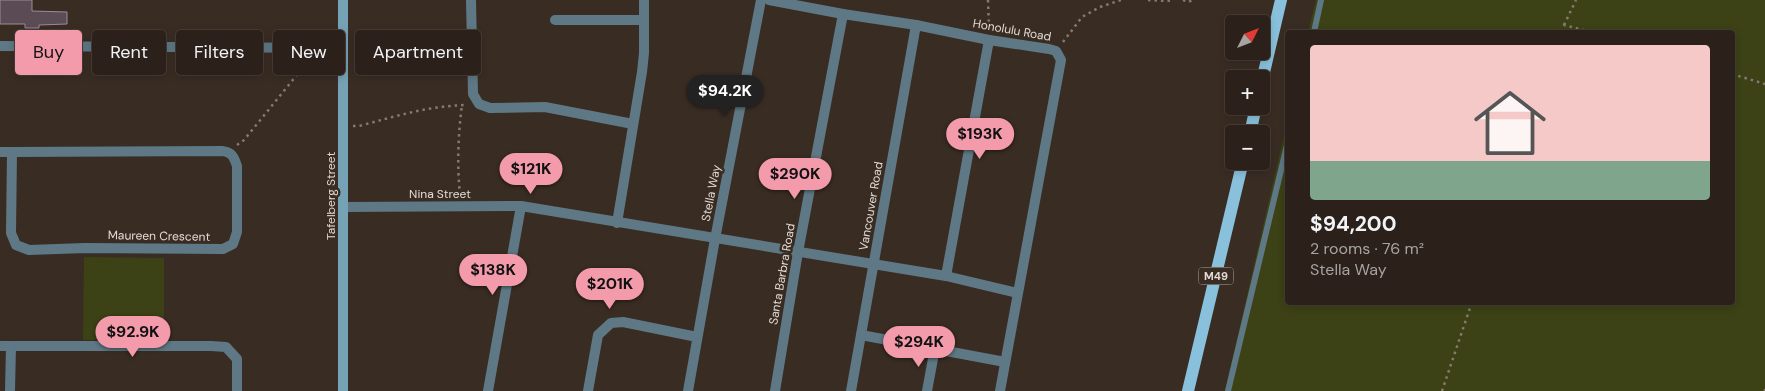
<!DOCTYPE html>
<html lang="en">
<head>
<meta charset="utf-8">
<style>
	:root { --surface:#2b211a; --page:#332923; --text:#f1f3f6; --muted:#a6a3a2; --line:#473e39; --accent:#f39aab }
	body { margin:0; font-family:"DM Sans",sans-serif; background:var(--page); color:var(--text); height:100vh; display:flex; flex-direction:column; font-size:19px; white-space:nowrap }
	* { box-sizing:border-box; margin:0 }
	p { font-size:16px; color:var(--muted) }
	.icon { flex:none; width:28px; height:28px; fill:none; stroke:currentColor; stroke-width:2; stroke-linecap:round; stroke-linejoin:round }
	.map { position:relative; flex:1; overflow:hidden }
	.sheet { position:absolute; left:1285px; top:30px; width:450px; height:275px; display:flex; flex-direction:column; background:var(--surface); border-radius:5px; box-shadow:0 2px 8px #0003,0 0 0 1px var(--line) }
	.sheet>* { flex:none }
	.top-card { position:absolute; left:15px; top:30px; width:475px; height:45px; display:flex; gap:10px }
	.needle { width:32px; rotate:48deg }
	.controls { position:absolute; left:1225px; top:15px; display:grid; gap:10px }
	.controls a { display:grid; place-items:center; width:45px; height:45px; border-radius:5px; background:var(--surface); box-shadow:0 2px 8px #0003,0 0 0 1px var(--line); font-size:25px }
	.price { position:absolute; translate:-50% -42px; padding:0 11px; border-radius:18px; background:var(--accent); color:#111; font-size:16px; line-height:32px; filter:drop-shadow(0 1px 2px #0008) }
	.price::after { content:''; position:absolute; left:50%; top:30px; width:15px; height:11px; margin-left:-8px; background:inherit; clip-path:polygon(0 0,100% 0,50% 100%) }
	.price.on { background:#222; color:#fff }
	ul { padding:0; list-style:none }
	li { display:grid; align-content:center; gap:10px; height:265px; padding:0 25px }
	li span { display:grid; place-items:center; height:155px; border-radius:5px; color:#555 }
	li>.icon { margin-inline-start:auto }
	span .icon { width:90px; height:90px; fill:#fffc; stroke-width:1 }
	li b { font-size:21px }
	.chip { padding:0 18px; border-radius:5px; background:var(--surface); box-shadow:0 2px 8px #0003,0 0 0 1px var(--line); font-size:18px; line-height:45px }
	.chip.on { background:var(--accent); color:#111 }
	.map>svg:first-child { display:block }
	.green { fill:#3c4215 }
	.building { fill:#5b4b55; stroke:#9d8c96 }
	.lines { fill:none; stroke-linecap:round; stroke-linejoin:round }
	.path { stroke:#857a72; stroke-width:2.5; stroke-dasharray:2.5 4; stroke-linecap:butt }
	.lane { stroke:#5e7985; stroke-width:6 }
	.street { stroke:#5e7985; stroke-width:10 }
	.secondary { stroke:#76a2b6; stroke-width:10 }
	.primary { stroke:#89c1dc; stroke-width:12 }
	.labels { text-anchor:middle; stroke-width:5; stroke-linejoin:round; paint-order:stroke }
	.shield { fill:#392c23; stroke:#b0a69f; stroke-width:1 }
	.shield-label { font-size:11px; font-weight:bold; fill:#e3dad4 }
	.street-label { font-size:12px; fill:#e3dad4; stroke:#392c23 }
</style>
</head>
<body>
<div class="map">
<svg width="1765" height="391" viewBox="0 0 1765 391">
	<rect width="100%" height="100%" fill="#392c23"/>
	<g class="green">
		<path d="M1316 0H1765V391H1225L1287 122 1288 302H1732V32H1308Z"/>
		<path d="M84 257 164 258V339L83 340Z"/>
	</g>
	<path class="building" d="M0 0H32V11L67 12V24L39 25V28H25V24H0Z"/>
	<g class="lines">
		<g class="path">
			<path d="M988 0 989 28"/>
			<path d="M1148 0 1167 1 1173 0"/>
			<path d="M1183 0 1188 2 1193 0"/>
			<path d="M1564 25 1576 0"/>
			<path d="M1562 32 1564 25 1591 32"/>
			<path d="M1063 42 1082 17 1100 7 1121 0"/>
			<path d="M355 48 462 47"/>
			<path d="M1732 74 1765 84"/>
			<path d="M353 126H359C397 116 427 106 467 105"/>
			<path d="M237 145 244 140 309 60"/>
			<path d="M460 195C457 166 458 135 462 105"/>
			<path d="M1442 391 1472 302"/>
			<path d="M1765 391V389"/>
		</g>
		<g class="lane">
			<path d="M1314 32 1321 0"/>
			<path d="M1228 391 1288 141"/>
		</g>
		<g class="street">
			<path d="M471 0 473 94 479 104 490 108 545 107 633 124"/>
			<path d="M769 0 843 14 916 25 989 40 1049 49 1056 51 1061 60 1000 391"/>
			<path d="M555 20H644"/>
			<path d="M0 46 343 48"/>
			<path d="M222 151C232 152 234 157 237 166V232L233 244 223 249 85 248 29 250 16 245 11 233 12 152Z"/>
			<path d="M0 152H12"/>
			<path d="M344 207 521 206 946 276 1017 293"/>
			<path d="M617 223 642 72 644 53V0"/>
			<path d="M946 276 989 40"/>
			<path d="M861 335 1005 362"/>
			<path d="M0 346H211L226 347 237 359V391"/>
			<path d="M10 391 11 346"/>
			<path d="M488 391 521 206"/>
			<path d="M588 391 598 335 611 323 623 322 697 337"/>
			<path d="M688 391 715 239 761 0"/>
			<path d="M775 391 798 252 843 14"/>
			<path d="M851 391 916 25"/>
			<path d="M927 391 935 348"/>
		</g>
		<path class="secondary" d="M343 391V0"/>
		<g class="primary">
			<path d="M1261 85 1281 0"/>
			<path d="M1250 134 1256 106"/>
			<path d="M1188 391 1243 161"/>
		</g>
	</g>
	<g class="labels">
		<rect class="shield" x="1198.5" y="267.5" width="35" height="17" rx="4"/>
		<g class="shield-label">
			<text x="1216" y="280">M49</text>
		</g>
		<g class="street-label">
			<text transform="translate(1012 30) rotate(10)" y="4">Honolulu Road</text>
			<text transform="translate(711 193) rotate(-79)" y="4">Stella Way</text>
			<text x="440" y="198">Nina Street</text>
			<text transform="translate(331 196) rotate(-90)" y="4">Tafelberg Street</text>
			<text transform="translate(871 206) rotate(-80)" y="4">Vancouver Road</text>
			<text transform="translate(159 236) rotate(1)" y="4">Maureen Crescent</text>
			<text transform="translate(782 274) rotate(-80)" y="4">Santa Barbra Road</text>
		</g>
	</g>
</svg>
<div class="controls">
<a><svg class="needle" viewBox="-14 -14 28 28"><path d="M0-13l5 13h-10z" fill="#e53935"/><path d="M0 13l5-13h-10z" fill="#a6a3a2"/></svg></a>
<a>+</a>
<a>−</a>
</div>
<b class="price on" style="left:725px;top:117px">$94.2K</b>
<b class="price" style="left:980px;top:160px">$193K</b>
<b class="price" style="left:531px;top:195px">$121K</b>
<b class="price" style="left:795px;top:200px">$290K</b>
<b class="price" style="left:493px;top:296px">$138K</b>
<b class="price" style="left:610px;top:310px">$201K</b>
<b class="price" style="left:133px;top:358px">$92.9K</b>
<b class="price" style="left:919px;top:368px">$294K</b>
<div class="top-card">
<a class="chip on">Buy</a>
<a class="chip">Rent</a>
<a class="chip">Filters</a>
<a class="chip">New</a>
<a class="chip">Apartment</a>
</div>
<section class="sheet">
<ul>
<li><span style="background:linear-gradient(#f6c9c9 75%,#7fa58c 0)"><svg class="icon" aria-label="home" viewBox="0 0 24 24"><path d="M3 11l9-7 9 7M6 9v11h12V9"/></svg></span><div><b>$94,200</b><p>2 rooms · 76 m²</p><p>Stella Way</p></div></li>
</ul>
</section>
</div>
</body>
</html>
